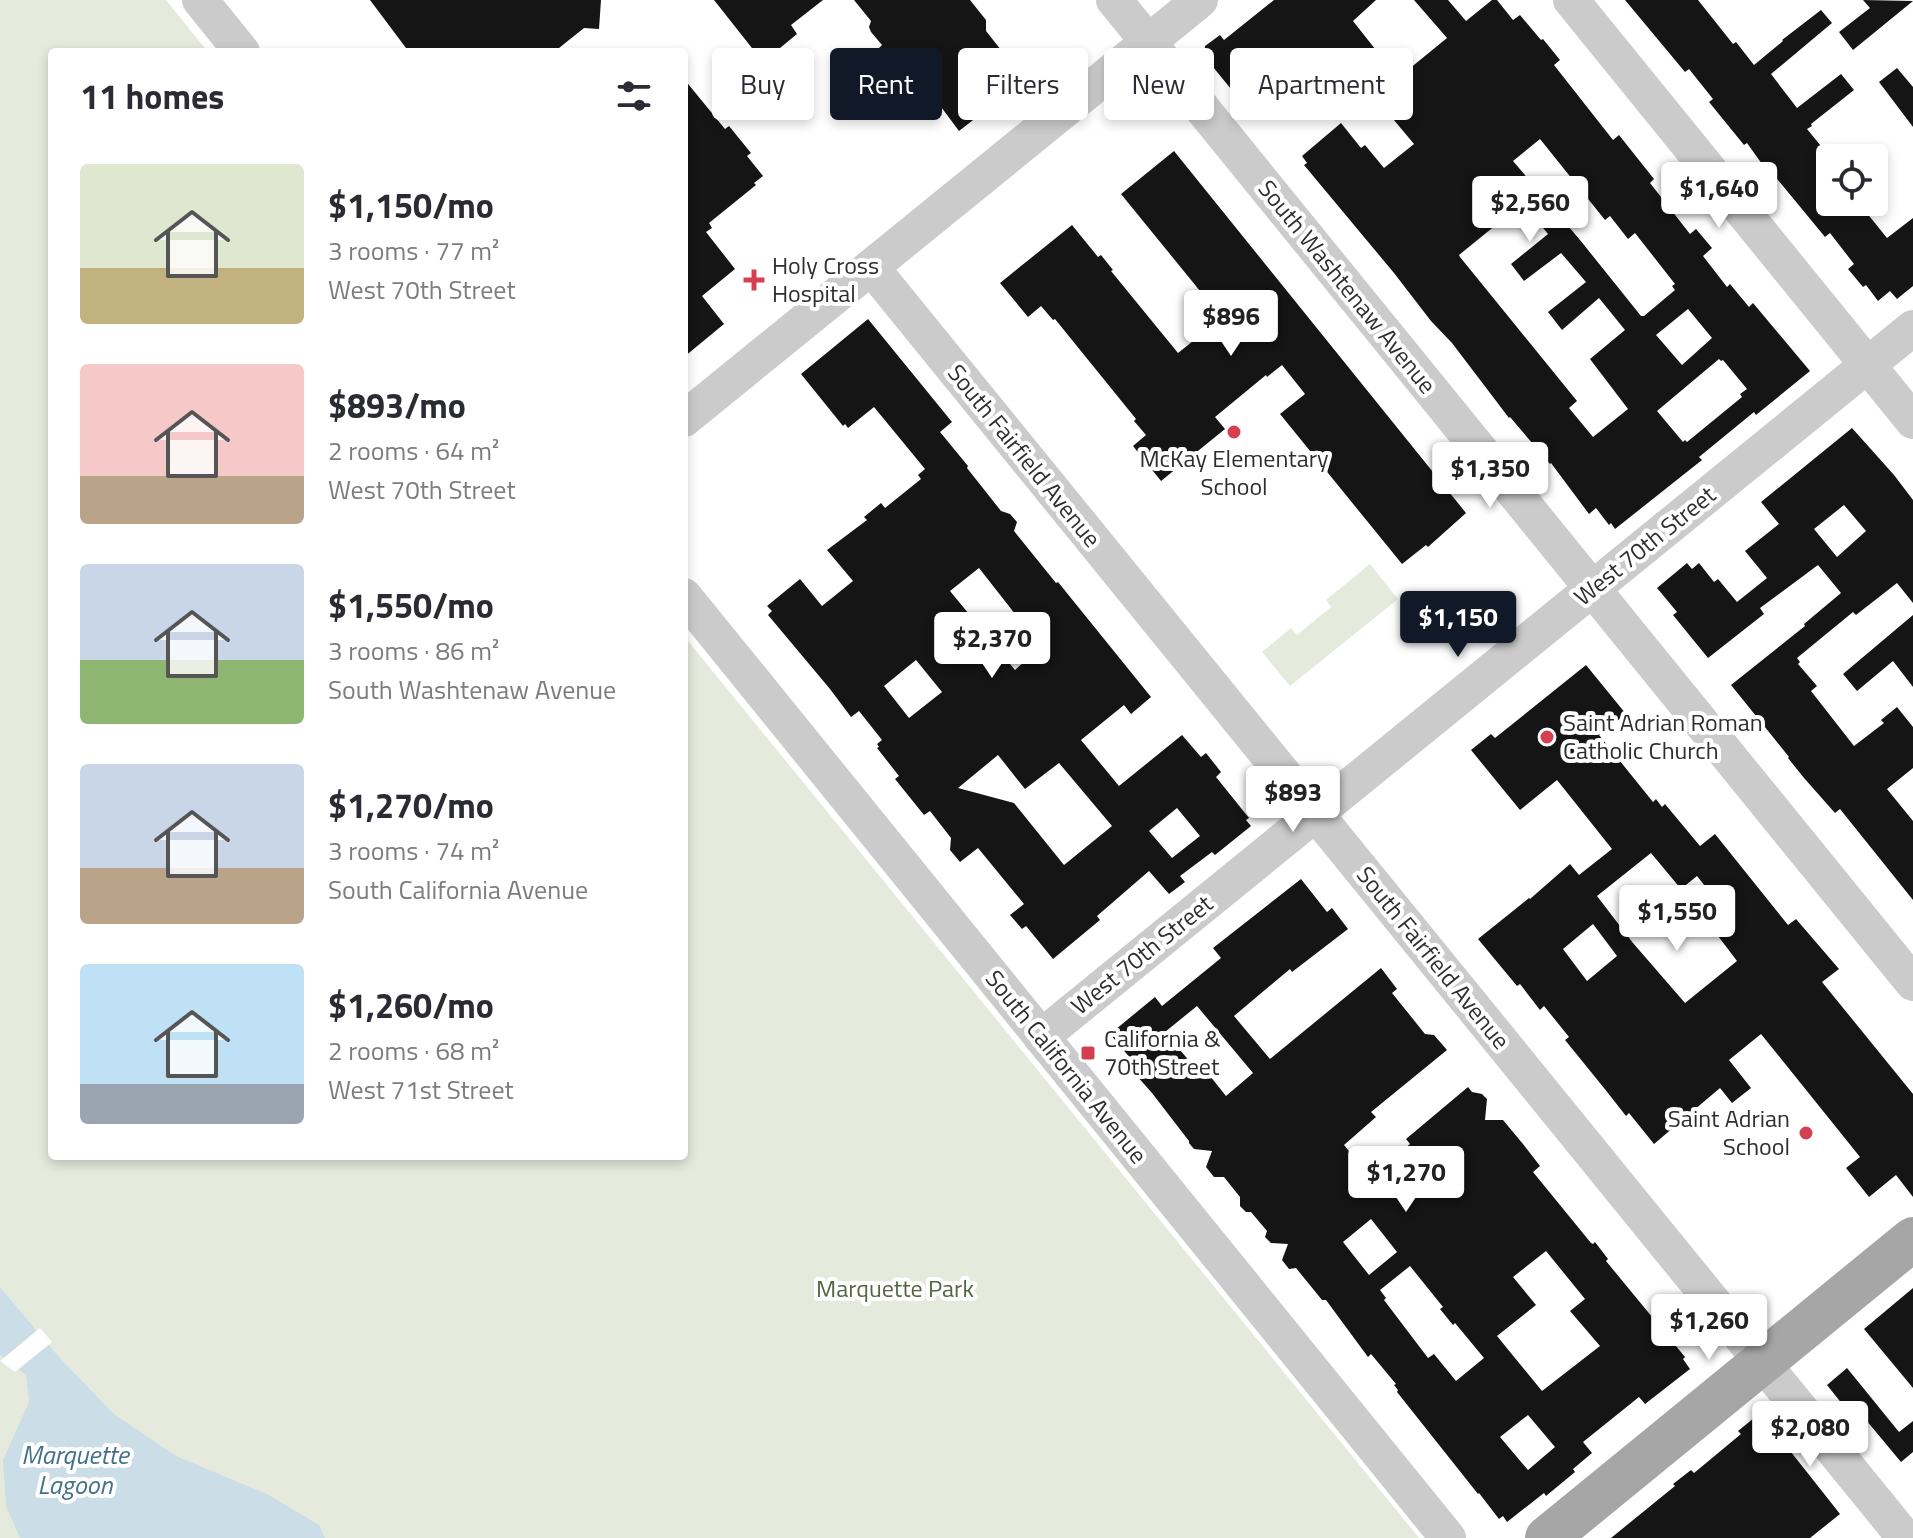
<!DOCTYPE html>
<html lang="en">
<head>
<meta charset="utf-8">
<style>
	:root { --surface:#fff; --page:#f7f7f7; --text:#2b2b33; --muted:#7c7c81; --accent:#111827 }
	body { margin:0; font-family:"Titillium Web",sans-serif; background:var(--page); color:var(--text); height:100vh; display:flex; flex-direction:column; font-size:30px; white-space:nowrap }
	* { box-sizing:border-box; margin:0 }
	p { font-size:26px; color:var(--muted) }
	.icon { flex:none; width:44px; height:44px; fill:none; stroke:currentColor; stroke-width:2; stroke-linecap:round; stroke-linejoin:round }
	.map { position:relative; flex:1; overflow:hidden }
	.sheet { position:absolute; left:48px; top:48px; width:640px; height:1112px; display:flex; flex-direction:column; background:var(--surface); border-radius:8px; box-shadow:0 4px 12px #0003 }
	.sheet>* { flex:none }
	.top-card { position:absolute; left:712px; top:48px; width:760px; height:72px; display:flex; gap:16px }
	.tools { position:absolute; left:1816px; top:144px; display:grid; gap:16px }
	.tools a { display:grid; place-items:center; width:72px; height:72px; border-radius:8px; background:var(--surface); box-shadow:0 4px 12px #0003; font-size:40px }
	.price { position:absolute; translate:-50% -68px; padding:0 18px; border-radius:8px; background:#fff; color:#222; font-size:26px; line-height:52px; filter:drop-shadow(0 2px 4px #0008) }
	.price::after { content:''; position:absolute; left:50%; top:48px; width:24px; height:18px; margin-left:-12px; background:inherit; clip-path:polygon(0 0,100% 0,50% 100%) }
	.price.current { background:var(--accent); color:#fff }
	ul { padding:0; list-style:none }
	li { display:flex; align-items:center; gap:24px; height:200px; padding:0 32px }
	li span { display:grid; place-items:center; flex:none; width:224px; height:160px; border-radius:8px; color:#555 }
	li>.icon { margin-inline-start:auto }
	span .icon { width:96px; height:96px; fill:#fffc; stroke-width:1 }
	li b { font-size:34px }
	h2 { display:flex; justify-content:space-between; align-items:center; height:96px; padding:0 32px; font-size:34px }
	.chip { padding:0 28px; border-radius:8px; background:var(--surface); box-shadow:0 4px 12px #0003; font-size:28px; line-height:72px }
	.chip.current { background:var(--accent); color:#fff }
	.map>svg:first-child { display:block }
	.green { fill:#e5eadd }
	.water { fill:#cbdee8 }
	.pier { fill:#fff }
	.building { fill:#151515; fill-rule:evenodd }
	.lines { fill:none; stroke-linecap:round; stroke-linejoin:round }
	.minor { stroke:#cbcbcb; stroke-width:36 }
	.major { stroke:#a6a6a6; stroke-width:44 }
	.poi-dot { fill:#d54051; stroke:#fff; stroke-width:3 }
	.labels { text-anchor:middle; stroke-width:8; stroke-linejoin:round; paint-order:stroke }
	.poi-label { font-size:24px; fill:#2e2e2e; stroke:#fff; text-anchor:start }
	.street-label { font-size:24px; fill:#2e2e2e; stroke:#fff }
	.park-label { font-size:24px; fill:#536640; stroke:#fff }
	.water-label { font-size:26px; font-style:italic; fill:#437189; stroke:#fff }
</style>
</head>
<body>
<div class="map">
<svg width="1913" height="1538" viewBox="0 0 1913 1538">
	<rect width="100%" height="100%" fill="#fff"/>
	<g class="green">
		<path d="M0 0H166L208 52H52V1156H684V636L1419 1538H0Z"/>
		<path d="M1370 564 1398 599 1290 686 1262 652 1291 628 1297 635 1331 607 1326 600Z"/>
	</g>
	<path class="water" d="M0 1287 58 1356 114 1414 176 1456 267 1494 319 1525 325 1538H20L6 1506 3 1460 29 1402 26 1375 0 1355Z"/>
	<path class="pier" d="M40 1328 52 1342 15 1372 0 1361Z"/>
	<g class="building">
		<path d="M370 0H601L599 29 584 28 554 52H409Z"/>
		<path d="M714 0H823L791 25 797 34 763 62Z"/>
		<path d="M854 0H970L986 20V31L1013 65 1015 64 1027 78 959 131 921 80 911 81 900 66 896 69 879 48 882 45 871 32 869 27 871 21Z"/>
		<path d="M1274 0H1376L1353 21 1398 78 1447 38 1414 0H1448L1466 21 1492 0H1497L1513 20 1520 15 1541 40 1543 39 1560 60 1554 65 1613 140 1619 135 1654 179 1650 183 1690 234 1696 229 1712 248 1703 256 1727 287 1730 284 1749 307 1753 303 1810 371 1756 415 1754 412 1699 457 1702 460 1615 529 1611 523 1609 525 1596 508 1589 514 1551 463 1550 464 1510 417 1509 418 1452 343 1431 321 1394 273 1304 165 1307 163 1302 156 1341 123 1361 148 1365 145 1384 168 1414 144 1362 82 1323 112 1297 79 1274 98 1261 83 1240 100 1204 56 1205 46 1220 35 1224 40ZM1540 139 1605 220 1610 216 1628 239 1635 233 1675 284 1672 286 1675 290 1644 316H1641L1580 240 1513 161ZM1523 203 1548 234 1511 264 1524 281 1561 253 1586 282 1548 312 1562 330 1599 298 1625 330 1590 359 1628 409 1593 437 1569 408 1577 401 1460 257 1459 255ZM1688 309 1712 338 1682 365 1656 335ZM1719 359 1721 361 1723 360 1747 389 1740 394 1742 397 1687 442 1685 440 1683 442 1657 411Z"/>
		<path d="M1625 0H1698L1733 44 1736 42 1754 65 1783 41 1782 40 1821 10 1832 23 1771 74 1797 108 1841 74 1854 90 1811 124 1812 126 1807 129 1830 157V202H1858L1887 238 1913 218V286L1897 299 1890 291 1878 301 1866 285 1863 287 1848 269 1854 264 1830 233 1825 237 1764 163 1762 164 1747 143 1744 145 1709 102 1713 99 1689 69 1685 72Z"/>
		<path d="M1863 0 1913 1 1853 50 1839 32 1870 8Z"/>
		<path d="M1897 68 1913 87V127L1879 82Z"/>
		<path d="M684 79 725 129 729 126 751 153 747 156 763 176 754 183 756 185 709 223 712 228 706 232 735 269 702 296 724 324 684 357Z"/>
		<path d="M1174 151 1466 513 1428 547 1426 545 1402 564 1280 414 1305 394 1282 365 1267 377 1266 375 1215 417 1225 429 1161 481 1133 446 1146 435 1134 421 1136 419 1055 319 1053 320 1041 306 1028 317 1000 283 1072 225 1098 257 1101 255 1113 270 1111 271 1178 353 1222 318 1121 194Z"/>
		<path d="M868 319 952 422 940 432 968 466 967 468 1001 511 1010 514 1017 522 1014 531 1056 583 1058 582 1151 697 1131 714 1124 705 1081 740 1119 786 1182 735 1201 757 1206 753 1221 772 1216 777 1249 818 1246 820 1251 826 1215 855 1212 852 1180 876 1185 882 1169 894 1149 871 1097 916 1100 920 1053 959 1026 926 1022 929 1010 915 1024 904 978 848 960 862 950 850 951 838 930 811 924 815 895 779 899 776 877 748 879 747 877 744 882 740 859 711 851 717 830 689 768 615 772 611 767 606 800 579 822 606 853 581 827 550 867 520 864 517 881 503 885 508 921 479 918 475 925 469 874 407 848 428 845 424 843 426 801 374ZM979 568 1041 647 1015 670 950 591ZM916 660 942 692 909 718 884 686ZM998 755 1025 789 1059 763 1112 826 1064 865 1014 803 958 788ZM1177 808 1200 836 1172 858 1149 831Z"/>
		<path d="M1852 428 1894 475 1913 500V603L1897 583 1856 615 1853 612 1797 658 1800 662 1798 664 1817 686 1811 691 1854 746 1884 723 1881 720 1897 707 1913 727V768L1887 789 1913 821V900L1840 809 1835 813 1804 778 1788 758 1789 757 1731 685 1805 626 1804 624 1841 593 1818 565 1760 608 1764 614 1708 658 1673 615 1677 612 1657 588 1687 563 1692 569 1699 563 1714 582 1718 579 1737 602 1767 578 1745 551 1779 524 1761 502ZM1844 505 1866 531 1837 557 1814 529Z"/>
		<path d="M1913 615V687L1893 661 1857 691 1843 674Z"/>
		<path d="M1586 665 1626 714 1599 735 1653 802 1656 799 1662 807 1665 804 1700 846 1715 834 1788 925 1796 919 1839 969 1822 982 1913 1094V1197L1896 1175 1869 1197 1846 1168 1860 1157 1761 1034 1729 1060 1751 1088 1732 1103 1720 1088 1654 1144 1629 1113 1626 1116 1604 1088 1565 1040 1569 1037 1544 1006 1540 1010 1520 984 1517 986 1478 939 1529 898 1530 899 1570 864 1579 875 1612 849 1557 780 1520 810 1471 750 1491 734 1495 738ZM1651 853 1681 889 1697 876 1728 915 1712 928 1737 961 1685 1003 1633 943 1597 896ZM1593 924 1617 956 1587 981 1563 949Z"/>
		<path d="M1301 879 1327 912 1332 908 1348 929 1292 972 1290 969 1234 1016 1270 1059 1381 968 1397 989 1392 993 1425 1034 1434 1035 1447 1050 1371 1112 1376 1117 1344 1145 1370 1177 1410 1144 1406 1139 1468 1087 1472 1092 1482 1094 1487 1099 1485 1120H1503L1523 1144 1540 1166 1533 1172 1591 1243 1593 1244 1595 1242 1608 1259 1606 1261 1685 1357 1683 1359 1690 1369 1645 1404 1639 1397 1583 1442 1592 1453 1573 1469 1575 1472 1546 1496 1544 1493 1507 1522 1503 1516 1499 1519 1479 1493 1478 1494 1397 1392 1398 1390 1394 1385 1396 1384 1371 1354 1368 1357 1326 1300H1322L1296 1268 1289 1269 1282 1260 1288 1244 1271 1243 1265 1237 1267 1231 1251 1212H1246L1240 1206V1197L1224 1177H1214L1206 1167 1212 1151 1194 1149 1189 1143V1141L1152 1093 1136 1075 1141 1071 1110 1034 1155 997 1162 1006 1221 958 1213 948ZM1197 1006 1253 1073 1226 1096 1206 1071 1201 1075 1165 1032ZM1371 1219 1397 1252 1369 1275 1343 1242ZM1546 1251 1585 1299 1570 1311 1600 1346 1542 1391 1497 1336 1536 1305 1513 1277ZM1410 1266 1443 1307 1440 1309 1453 1325 1455 1323 1484 1358 1456 1381 1434 1354 1428 1358 1384 1300 1386 1298 1380 1290ZM1528 1415 1555 1447 1528 1470 1500 1437Z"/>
		<path d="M1913 1288V1388L1864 1329Z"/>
		<path d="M1847 1368 1899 1432 1913 1421V1452L1901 1462 1866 1420 1859 1425 1827 1385Z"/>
		<path d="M1754 1418 1765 1419 1840 1514 1810 1538H1611L1675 1486 1673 1484 1691 1470 1694 1473 1741 1434 1738 1431Z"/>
	</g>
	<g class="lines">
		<g class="minor">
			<path d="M200 0 242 52"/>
			<path d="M1114 0 1913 983"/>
			<path d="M1571 0 1913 421"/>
			<path d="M871 267 1905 1538"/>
			<path d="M684 419 1200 0"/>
			<path d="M684 596 1448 1538"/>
			<path d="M1041 1037 1913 328"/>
		</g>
		<path class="major" d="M1547 1538 1913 1239"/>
	</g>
	<g class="poi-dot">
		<path d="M750 268h8v8h8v8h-8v8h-8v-8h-8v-8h8z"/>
		<circle cx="1234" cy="432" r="8"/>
		<circle cx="1547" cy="737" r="8"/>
		<rect x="1080" y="1045" width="16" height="16" rx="4"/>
		<circle cx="1806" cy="1133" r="8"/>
	</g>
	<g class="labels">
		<g class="poi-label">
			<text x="772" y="274">Holy Cross<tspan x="772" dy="28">Hospital</tspan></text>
			<text x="1234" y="467" text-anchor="middle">McKay Elementary<tspan x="1234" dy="28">School</tspan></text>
			<text x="1563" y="731">Saint Adrian Roman<tspan x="1563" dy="28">Catholic Church</tspan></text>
			<text x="1104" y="1047">California &amp;<tspan x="1104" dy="28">70th Street</tspan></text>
			<text x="1790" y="1127" text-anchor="end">Saint Adrian<tspan x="1790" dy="28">School</tspan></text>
		</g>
		<g class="street-label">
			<text transform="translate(1347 287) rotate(51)" y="8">South Washtenaw Avenue</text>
			<text transform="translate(1024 456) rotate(51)" y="8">South Fairfield Avenue</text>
			<text transform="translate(1645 546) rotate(-39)" y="8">West 70th Street</text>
			<text transform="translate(1142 955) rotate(-39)" y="8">West 70th Street</text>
			<text transform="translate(1433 958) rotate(51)" y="8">South Fairfield Avenue</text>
			<text transform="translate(1066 1067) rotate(51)" y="8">South California Avenue</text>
		</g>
		<g class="park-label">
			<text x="895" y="1297">Marquette Park</text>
		</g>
		<g class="water-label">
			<text x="75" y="1464">Marquette<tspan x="75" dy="30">Lagoon</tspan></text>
		</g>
	</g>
</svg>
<div class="tools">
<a><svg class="icon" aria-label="locate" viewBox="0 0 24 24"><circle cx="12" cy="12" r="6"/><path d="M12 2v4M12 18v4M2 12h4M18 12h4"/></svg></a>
</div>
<b class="price" style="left:1719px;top:230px">$1,640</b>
<b class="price" style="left:1530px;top:244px">$2,560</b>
<b class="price" style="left:1231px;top:358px">$896</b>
<b class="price" style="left:1490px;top:510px">$1,350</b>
<b class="price current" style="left:1458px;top:659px">$1,150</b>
<b class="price" style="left:992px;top:680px">$2,370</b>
<b class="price" style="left:1293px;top:834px">$893</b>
<b class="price" style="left:1677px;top:953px">$1,550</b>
<b class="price" style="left:1406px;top:1214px">$1,270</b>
<b class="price" style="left:1709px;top:1362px">$1,260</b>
<b class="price" style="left:1810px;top:1469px">$2,080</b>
<div class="top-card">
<a class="chip">Buy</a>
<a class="chip current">Rent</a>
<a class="chip">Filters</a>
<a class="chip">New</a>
<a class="chip">Apartment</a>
</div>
<section class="sheet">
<h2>11 homes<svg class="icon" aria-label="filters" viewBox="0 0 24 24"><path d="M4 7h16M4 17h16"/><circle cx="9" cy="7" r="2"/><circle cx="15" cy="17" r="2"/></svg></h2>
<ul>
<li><span style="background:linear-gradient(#dfe7d0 65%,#c2b280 0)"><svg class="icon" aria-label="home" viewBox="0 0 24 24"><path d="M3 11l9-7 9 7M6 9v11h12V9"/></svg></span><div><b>$1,150/mo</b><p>3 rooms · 77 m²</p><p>West 70th Street</p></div></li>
<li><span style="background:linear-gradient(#f6c9c9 70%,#b9a48a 0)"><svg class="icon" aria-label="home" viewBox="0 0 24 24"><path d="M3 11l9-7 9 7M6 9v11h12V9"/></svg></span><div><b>$893/mo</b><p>2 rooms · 64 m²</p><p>West 70th Street</p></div></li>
<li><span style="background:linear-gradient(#c9d6e8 60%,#8fb573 0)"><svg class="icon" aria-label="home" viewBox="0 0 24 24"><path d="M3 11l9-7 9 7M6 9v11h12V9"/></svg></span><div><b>$1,550/mo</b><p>3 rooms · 86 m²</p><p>South Washtenaw Avenue</p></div></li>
<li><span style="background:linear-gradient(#c9d6e8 65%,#b9a48a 0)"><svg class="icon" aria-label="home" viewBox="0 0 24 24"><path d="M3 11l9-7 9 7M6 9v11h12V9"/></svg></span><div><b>$1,270/mo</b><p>3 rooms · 74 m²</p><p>South California Avenue</p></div></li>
<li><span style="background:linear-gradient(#bfe0f5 75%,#9aa5b1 0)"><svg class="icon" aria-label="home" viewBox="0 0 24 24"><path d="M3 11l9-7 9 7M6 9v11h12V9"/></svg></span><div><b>$1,260/mo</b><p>2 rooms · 68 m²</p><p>West 71st Street</p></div></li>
</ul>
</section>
</div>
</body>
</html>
